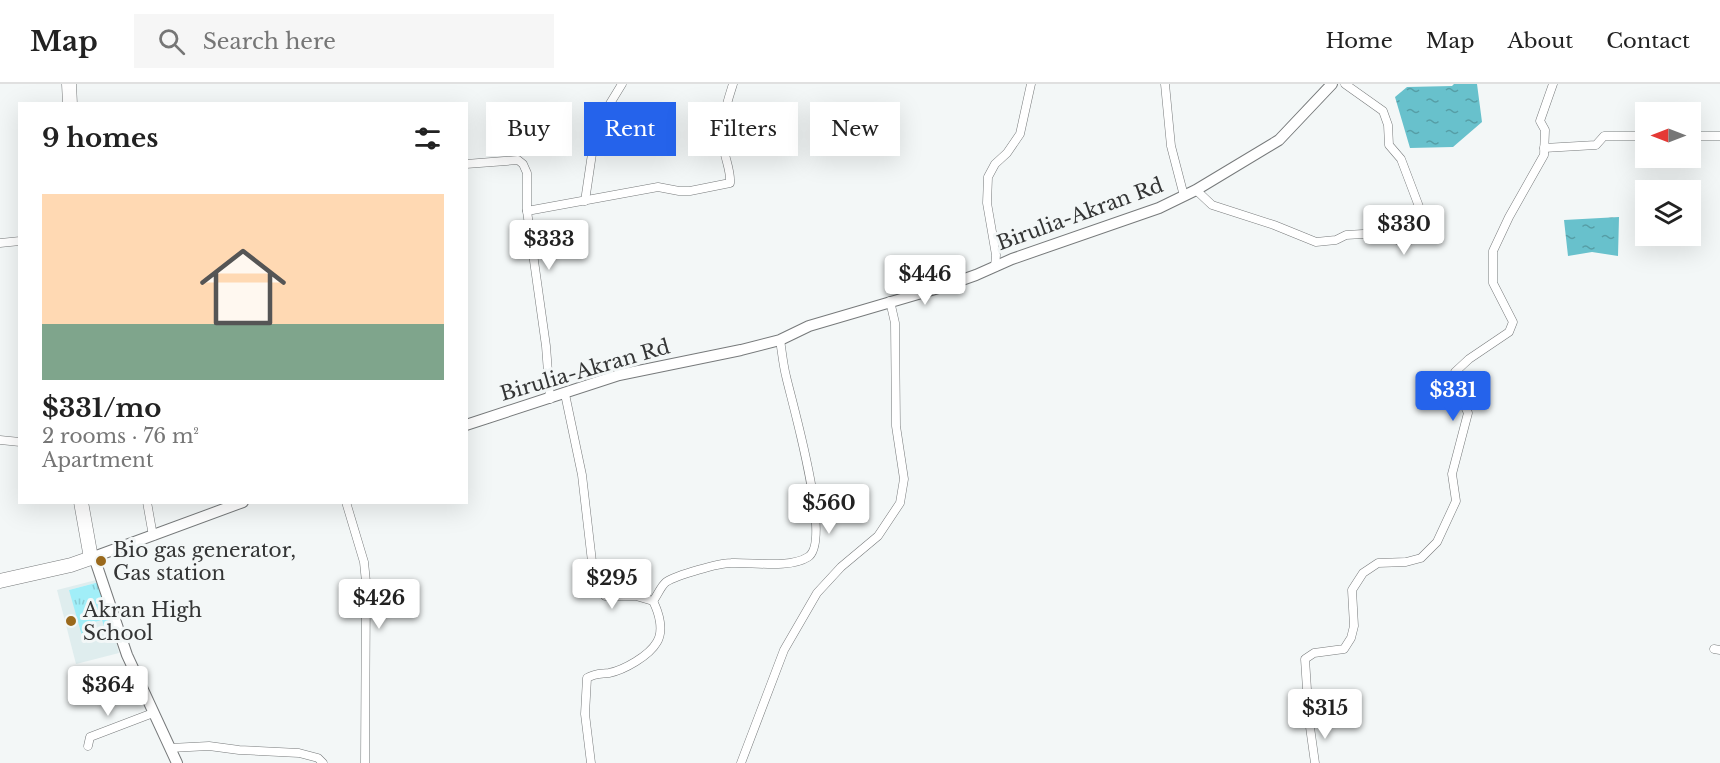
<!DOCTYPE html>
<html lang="en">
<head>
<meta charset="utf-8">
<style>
	:root { --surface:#fff; --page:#f6f6f6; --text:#222; --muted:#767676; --line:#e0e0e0; --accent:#2563eb }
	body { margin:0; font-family:"Libre Baskerville",serif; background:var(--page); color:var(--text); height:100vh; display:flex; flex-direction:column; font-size:22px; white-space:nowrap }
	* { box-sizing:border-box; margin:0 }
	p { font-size:20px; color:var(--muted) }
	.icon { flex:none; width:33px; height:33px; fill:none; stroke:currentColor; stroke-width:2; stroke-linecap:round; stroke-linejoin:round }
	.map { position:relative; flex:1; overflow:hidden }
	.drawer { position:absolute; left:18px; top:18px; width:450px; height:402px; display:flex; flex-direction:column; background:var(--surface); border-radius:0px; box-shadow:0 6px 24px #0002 }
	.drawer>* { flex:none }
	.guide { position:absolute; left:486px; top:18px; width:570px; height:54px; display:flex; gap:12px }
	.needle { width:39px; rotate:270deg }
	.tools { position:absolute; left:1635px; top:18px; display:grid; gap:12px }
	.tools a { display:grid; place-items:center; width:66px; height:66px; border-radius:0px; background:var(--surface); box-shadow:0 6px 24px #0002; font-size:30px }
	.price { position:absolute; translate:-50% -51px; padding:0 14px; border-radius:6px; background:#fff; color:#222; font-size:20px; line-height:39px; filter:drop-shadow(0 2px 3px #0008) }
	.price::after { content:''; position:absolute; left:50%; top:36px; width:18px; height:14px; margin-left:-9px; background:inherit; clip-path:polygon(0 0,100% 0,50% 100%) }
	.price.current { background:var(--accent); color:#fff }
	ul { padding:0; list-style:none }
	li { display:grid; align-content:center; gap:12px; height:318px; padding:0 24px }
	li span { display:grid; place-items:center; height:186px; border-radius:0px; color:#555 }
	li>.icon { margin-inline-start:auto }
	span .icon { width:108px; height:108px; fill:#fffc; stroke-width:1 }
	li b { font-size:26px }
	h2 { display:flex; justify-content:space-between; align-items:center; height:72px; padding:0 24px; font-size:26px }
	.chip { padding:0 21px; border-radius:0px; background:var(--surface); box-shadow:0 6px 24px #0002; font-size:21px; line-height:54px }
	.chip.current { background:var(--accent); color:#fff }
	header { display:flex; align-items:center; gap:36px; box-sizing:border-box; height:84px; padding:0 30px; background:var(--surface); border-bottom:2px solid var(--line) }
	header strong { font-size:28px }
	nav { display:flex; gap:33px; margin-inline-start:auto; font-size:21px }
	.search { width:420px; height:54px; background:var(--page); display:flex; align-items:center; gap:15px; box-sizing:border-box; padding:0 21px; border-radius:0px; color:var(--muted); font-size:22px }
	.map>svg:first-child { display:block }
	.built { fill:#dfedee; fill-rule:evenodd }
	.grass { fill:url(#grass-tufts) }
	.water { fill:url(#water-ripples) }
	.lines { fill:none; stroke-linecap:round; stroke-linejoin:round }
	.street-casing { stroke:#777a7b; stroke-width:9 }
	.secondary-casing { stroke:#777a7b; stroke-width:12 }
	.highway-casing { stroke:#777a7b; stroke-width:15 }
	.street { stroke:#fff; stroke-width:8 }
	.secondary { stroke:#fff; stroke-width:10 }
	.highway { stroke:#fff; stroke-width:14 }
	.poi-dot { fill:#9a691c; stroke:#f3f7f7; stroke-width:2 }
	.labels { text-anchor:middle; stroke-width:6; stroke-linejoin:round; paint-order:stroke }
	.street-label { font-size:20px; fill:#343535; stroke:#f3f7f7 }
	.poi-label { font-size:20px; fill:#343535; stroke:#f3f7f7; text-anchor:start }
</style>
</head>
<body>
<header>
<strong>Map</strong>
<div class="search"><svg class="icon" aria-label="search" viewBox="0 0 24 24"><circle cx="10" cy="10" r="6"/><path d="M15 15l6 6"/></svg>Search here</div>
<nav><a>Home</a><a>Map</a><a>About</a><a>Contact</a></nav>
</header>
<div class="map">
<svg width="1720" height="679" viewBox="0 0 1720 679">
	<defs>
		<pattern id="grass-tufts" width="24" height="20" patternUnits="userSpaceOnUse" patternTransform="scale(1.5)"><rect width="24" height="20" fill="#a1eef8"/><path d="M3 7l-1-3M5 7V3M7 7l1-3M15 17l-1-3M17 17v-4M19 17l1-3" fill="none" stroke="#8bcdd5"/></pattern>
		<pattern id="water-ripples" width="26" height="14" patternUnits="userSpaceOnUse" patternTransform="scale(1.5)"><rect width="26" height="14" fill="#68c1cc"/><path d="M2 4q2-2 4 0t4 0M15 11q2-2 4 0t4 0" fill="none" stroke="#569ea6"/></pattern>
	</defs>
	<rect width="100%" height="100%" fill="#f3f7f7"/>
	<path class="built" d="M100 495 119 569 76 580 57 506ZM99 498 114 552 108 554 103 536 91 539 69 506Z"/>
	<path class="grass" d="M99 498 114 553 108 554 102 536 91 539 96 556 84 559 69 506Z"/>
	<g class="water">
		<path d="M1454 0H1477L1482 38 1453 63 1410 64 1395 13 1407 3 1452 2Z"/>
		<path d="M1619 133 1618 172 1592 168 1568 172 1564 136Z"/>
	</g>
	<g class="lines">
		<defs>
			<g id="street">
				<path d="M1165 0 1171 62 1184 112"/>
				<path d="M1690 52H1720"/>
				<path d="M1544 64 1596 61 1604 52H1646"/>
				<path d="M466 80 518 76 523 80 527 89V127L546 262 550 315"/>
				<path d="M1196 106 1212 121 1274 141 1316 158 1336 156 1346 151 1363 150 1392 154 1406 159 1426 141 1401 75 1389 61 1388 41 1383 27 1345 0"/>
				<path d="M585 117 593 63 603 31 622 0"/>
				<path d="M527 127 658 103 679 107H690L730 99C731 88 726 77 724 66 719 42 726 22 733 0"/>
				<path d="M0 159 20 157"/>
				<path d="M995 183 996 171 987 119 988 93 995 80 1007 69 1020 50 1031 0"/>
				<path d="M565 310 582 391 594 495 605 512H636L653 517C659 529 664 546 657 558 649 572 624 586 609 589 600 590 595 589 587 594L585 630 591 679"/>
				<path d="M0 356 20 358"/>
				<path d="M147 418 153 452"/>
				<path d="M346 418 364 478 366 498 365 679"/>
				<path d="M653 517C657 512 661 502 666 498 677 491 719 479 731 479 753 478 789 485 808 473 833 458 792 319 786 292 783 280 782 268 780 256"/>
				<path d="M1714 565 1720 566"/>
				<path d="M88 662 90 653 153 629"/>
				<path d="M170 664 209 662 239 666 299 669 318 674 323 679"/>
				<path d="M741 679 784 566 817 509 841 483 878 452 900 419 904 395 896 342 895 239 890 217"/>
				<path d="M1315 679 1309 636 1305 575 1314 569 1344 565 1351 554 1354 542 1352 506 1363 489 1378 479 1406 478 1421 474 1437 458 1456 417 1452 390 1468 329 1454 299 1455 288 1469 275 1509 248 1513 238 1493 199V167L1509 133 1544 71 1545 46 1540 37 1553 0"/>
			</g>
			<g id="secondary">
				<path d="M466 341 619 291 741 266 780 256 809 242 942 203 976 191 1012 175 1159 124 1196 106 1279 56 1332 0"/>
				<path d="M177 679 127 571 96 479 91 474 243 418"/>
			</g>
			<g id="highway">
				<path d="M69 0 70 20"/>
				<path d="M0 497 71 481 91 474 81 418"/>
			</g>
		</defs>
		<use href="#street" class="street-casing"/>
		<use href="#secondary" class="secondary-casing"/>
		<use href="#highway" class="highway-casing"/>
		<use href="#street" class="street"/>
		<use href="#secondary" class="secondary"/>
		<use href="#highway" class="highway"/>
	</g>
	<g class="poi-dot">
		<circle cx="101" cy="477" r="6"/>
		<circle cx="71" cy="537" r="6"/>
	</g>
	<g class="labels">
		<g class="street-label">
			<text transform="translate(1080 130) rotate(-20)" y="7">Birulia-Akran Rd</text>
			<text transform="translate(585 286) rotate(-16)" y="7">Birulia-Akran Rd</text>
		</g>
		<g class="poi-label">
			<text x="113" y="473">Bio gas generator,<tspan x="113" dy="23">Gas station</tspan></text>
			<text x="83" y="533">Akran High<tspan x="83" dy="23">School</tspan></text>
		</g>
	</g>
</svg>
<div class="tools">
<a><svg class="needle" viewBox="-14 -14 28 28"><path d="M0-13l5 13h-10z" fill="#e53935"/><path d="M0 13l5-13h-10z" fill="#767676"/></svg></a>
<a><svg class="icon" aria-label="layers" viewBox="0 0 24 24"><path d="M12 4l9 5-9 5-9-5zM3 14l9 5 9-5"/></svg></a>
</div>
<b class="price" style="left:1404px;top:172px">$330</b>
<b class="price" style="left:549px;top:187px">$333</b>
<b class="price" style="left:925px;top:222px">$446</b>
<b class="price current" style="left:1453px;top:338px">$331</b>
<b class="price" style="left:829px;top:451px">$560</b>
<b class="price" style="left:612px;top:526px">$295</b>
<b class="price" style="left:379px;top:546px">$426</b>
<b class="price" style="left:108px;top:633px">$364</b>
<b class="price" style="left:1325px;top:656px">$315</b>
<div class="guide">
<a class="chip">Buy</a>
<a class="chip current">Rent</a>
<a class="chip">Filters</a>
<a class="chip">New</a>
</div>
<section class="drawer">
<h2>9 homes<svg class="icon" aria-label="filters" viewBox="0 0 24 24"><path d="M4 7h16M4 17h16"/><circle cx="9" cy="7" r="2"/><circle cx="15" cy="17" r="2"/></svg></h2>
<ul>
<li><span style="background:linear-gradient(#ffd9b3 70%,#7fa58c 0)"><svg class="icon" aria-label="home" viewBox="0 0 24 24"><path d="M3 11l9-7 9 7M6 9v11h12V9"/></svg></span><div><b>$331/mo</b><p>2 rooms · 76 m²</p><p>Apartment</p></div></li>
</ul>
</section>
</div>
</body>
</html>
